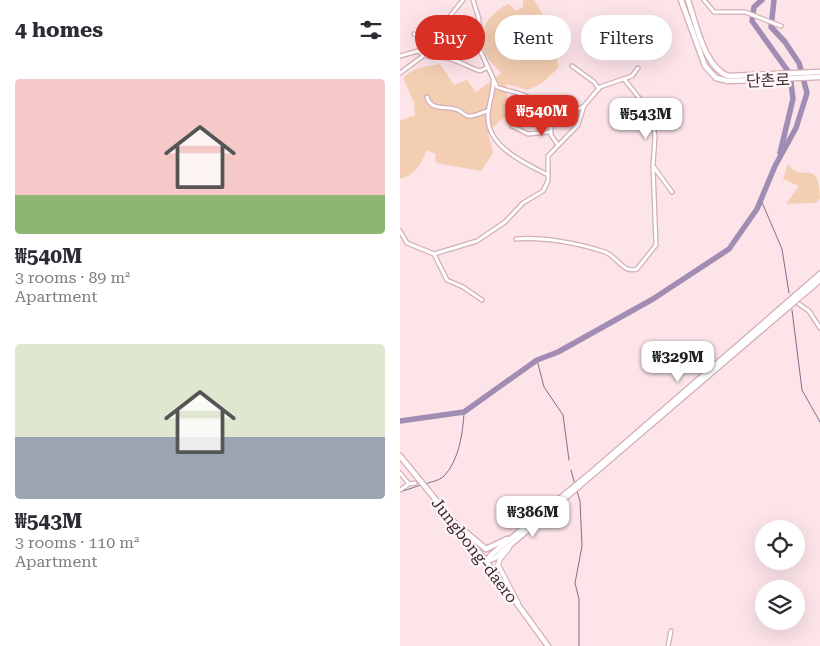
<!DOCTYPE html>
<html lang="en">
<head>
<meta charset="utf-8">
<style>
	:root { --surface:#fff; --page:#f2f2f3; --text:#2b2b33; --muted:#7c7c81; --accent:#d93025 }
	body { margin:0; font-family:"Roboto Serif","Noto Sans KR",serif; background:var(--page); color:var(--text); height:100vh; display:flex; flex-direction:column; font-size:19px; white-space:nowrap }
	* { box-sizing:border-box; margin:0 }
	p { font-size:16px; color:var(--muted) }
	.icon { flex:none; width:28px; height:28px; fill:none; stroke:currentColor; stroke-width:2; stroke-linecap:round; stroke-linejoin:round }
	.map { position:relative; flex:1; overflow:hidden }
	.side { display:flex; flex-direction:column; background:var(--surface); width:400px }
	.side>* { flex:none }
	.top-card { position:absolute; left:15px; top:15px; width:330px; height:45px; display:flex; gap:10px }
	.fabs { position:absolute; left:355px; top:520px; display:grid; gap:10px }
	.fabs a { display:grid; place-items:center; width:50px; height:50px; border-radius:50%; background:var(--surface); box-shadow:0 5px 20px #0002; font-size:25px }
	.price { position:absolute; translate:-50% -42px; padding:0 11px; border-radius:10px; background:#fff; color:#222; font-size:16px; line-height:32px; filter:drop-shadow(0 1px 2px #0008) }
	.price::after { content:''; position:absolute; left:50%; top:30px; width:15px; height:11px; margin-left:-8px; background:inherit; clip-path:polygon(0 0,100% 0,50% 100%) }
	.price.selected { background:var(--accent); color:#fff }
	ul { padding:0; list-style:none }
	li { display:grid; align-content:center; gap:10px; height:265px; padding:0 15px }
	li span { display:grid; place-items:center; height:155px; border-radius:5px; color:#555 }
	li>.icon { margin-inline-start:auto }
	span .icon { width:90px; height:90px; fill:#fffc; stroke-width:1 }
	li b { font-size:21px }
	h2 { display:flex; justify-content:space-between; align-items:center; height:60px; padding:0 15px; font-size:21px }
	.chip { padding:0 18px; border-radius:22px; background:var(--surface); box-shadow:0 5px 20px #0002; font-size:18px; line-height:45px }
	.chip.selected { background:var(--accent); color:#fff }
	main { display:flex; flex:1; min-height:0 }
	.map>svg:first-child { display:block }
	.green { fill:#f4ceb2 }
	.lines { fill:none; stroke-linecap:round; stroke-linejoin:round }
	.stream { stroke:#826f8c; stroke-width:1 }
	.river { stroke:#a18cb4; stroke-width:5.5 }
	.minor-casing { stroke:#d3aeb6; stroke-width:5.5 }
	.tertiary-casing { stroke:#d3aeb6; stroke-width:6 }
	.secondary-casing { stroke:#d3aeb6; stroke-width:7 }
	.minor { stroke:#fff; stroke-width:3 }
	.tertiary { stroke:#fff; stroke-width:4 }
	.secondary { stroke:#fff; stroke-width:4.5 }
	.labels { text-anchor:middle; stroke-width:4.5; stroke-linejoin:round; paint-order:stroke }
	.street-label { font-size:16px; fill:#392b2e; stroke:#fef6f8 }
</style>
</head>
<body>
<main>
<section class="side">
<h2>4 homes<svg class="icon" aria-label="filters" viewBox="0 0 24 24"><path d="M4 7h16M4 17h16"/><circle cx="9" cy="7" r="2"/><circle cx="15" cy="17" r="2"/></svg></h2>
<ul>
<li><span style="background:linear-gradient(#f6c9c9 75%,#8fb573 0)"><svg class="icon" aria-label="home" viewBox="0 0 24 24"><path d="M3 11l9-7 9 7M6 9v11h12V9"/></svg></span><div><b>₩540M</b><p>3 rooms · 89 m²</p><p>Apartment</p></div></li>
<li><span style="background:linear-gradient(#dfe7d0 60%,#9aa5b1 0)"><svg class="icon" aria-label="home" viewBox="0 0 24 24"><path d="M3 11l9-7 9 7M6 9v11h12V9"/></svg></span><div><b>₩543M</b><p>3 rooms · 110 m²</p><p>Apartment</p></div></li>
</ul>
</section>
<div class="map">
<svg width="420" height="646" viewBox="0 0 420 646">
	<rect width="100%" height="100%" fill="#fce4e9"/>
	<g class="green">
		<path d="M123 0H134L151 29 138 36 144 53 155 52 159 67 141 84 127 90 106 84 109 113 88 132 93 153 81 171 36 163 35 154 27 150C22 163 14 176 0 179V121L15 115 14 103 3 78C17 65 22 68 40 64L54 85 67 80 76 92 101 73C96 67 89 61 86 55 75 33 89 12 109 4L116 11 123 7Z"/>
		<path d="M388 163C399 185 420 155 420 199L415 203 386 204 399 186 383 179Z"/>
	</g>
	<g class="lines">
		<g class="stream">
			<path d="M361 200 382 249 389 293"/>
			<path d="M392 310 402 390 420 422"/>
			<path d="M137 360 144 387 163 415 169 460"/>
			<path d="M171 470 175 485"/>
			<path d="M25 484C30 482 38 481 43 477 59 461 63 433 64 412"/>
			<path d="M177 491 180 501 182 546 175 583 179 599V646"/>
			<path d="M0 492 21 485"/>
		</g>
		<g class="river">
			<path d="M362 0 354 7 352 21 390 74 393 99 380 153"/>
			<path d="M0 421 64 412 137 360 158 352 253 299 329 249 357 209 375 166 396 128 407 93 399 63 385 42 371 27 374 0"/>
		</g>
		<defs>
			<g id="minor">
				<path d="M73 0 79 19V48L97 87C108 92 120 91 131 99 140 106 140 117 151 123L184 106 200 87 232 76 238 68"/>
				<path d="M304 0 314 12H345L381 26"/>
				<path d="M14 34 24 38C41 31 51 14 63 0"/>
				<path d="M0 56 18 51C34 62 34 54 51 59 61 62 70 68 80 71L88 67"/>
				<path d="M172 66 194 82 199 89"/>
				<path d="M0 73 23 56"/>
				<path d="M224 79 252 114 255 137 253 166 272 192"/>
				<path d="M93 81C94 93 88 104 88 116 87 147 125 163 148 175"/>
				<path d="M27 97C31 112 47 105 58 110 61 111 64 115 68 116 74 117 82 112 88 111"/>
				<path d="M151 123V135L158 145"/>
				<path d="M112 126 128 134 150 132"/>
				<path d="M0 231 7 243 34 254 47 280 63 287 82 300"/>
				<path d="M116 239C144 237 178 243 205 252 217 256 223 274 237 269L256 245 253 166"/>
				<path d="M34 254 77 241 105 222 123 203 143 191 148 181V156L178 125 184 106"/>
				<path d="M399 304 409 311 420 328"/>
				<path d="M0 473 9 484 15 483"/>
				<path d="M0 490 9 484"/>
				<path d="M268 646 271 631"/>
			</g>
			<path id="tertiary" d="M109 548 100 559 98 565 118 603"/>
			<g id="secondary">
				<path d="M281 0 305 66 316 78 328 81 420 77"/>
				<path d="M288 0C296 23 304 67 328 76L420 72"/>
				<path d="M0 456 86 561 148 646"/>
				<path d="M62 529 86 549 107 539"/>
				<path d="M86 561 92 554 192 472 420 274"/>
				<path d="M87 561 95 558 420 280"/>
			</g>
		</defs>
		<use href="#minor" class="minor-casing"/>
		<use href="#tertiary" class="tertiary-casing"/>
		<use href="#secondary" class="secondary-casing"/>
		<use href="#minor" class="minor"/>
		<use href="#tertiary" class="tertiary"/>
		<use href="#secondary" class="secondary"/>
	</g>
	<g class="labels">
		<g class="street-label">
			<text transform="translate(368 80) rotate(-2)" y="6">단촌로</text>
			<text transform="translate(75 550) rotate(52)" y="6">Jungbong-daero</text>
		</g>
	</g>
</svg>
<div class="fabs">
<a><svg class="icon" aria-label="locate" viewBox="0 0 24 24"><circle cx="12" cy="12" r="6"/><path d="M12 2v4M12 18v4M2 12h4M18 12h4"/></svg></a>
<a><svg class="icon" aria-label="layers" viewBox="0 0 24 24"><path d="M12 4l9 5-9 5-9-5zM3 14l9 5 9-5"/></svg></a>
</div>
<b class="price selected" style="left:142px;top:137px">₩540M</b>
<b class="price" style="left:246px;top:140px">₩543M</b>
<b class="price" style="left:278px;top:383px">₩329M</b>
<b class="price" style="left:133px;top:538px">₩386M</b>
<div class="top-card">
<a class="chip selected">Buy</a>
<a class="chip">Rent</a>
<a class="chip">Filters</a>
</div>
</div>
</main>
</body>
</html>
